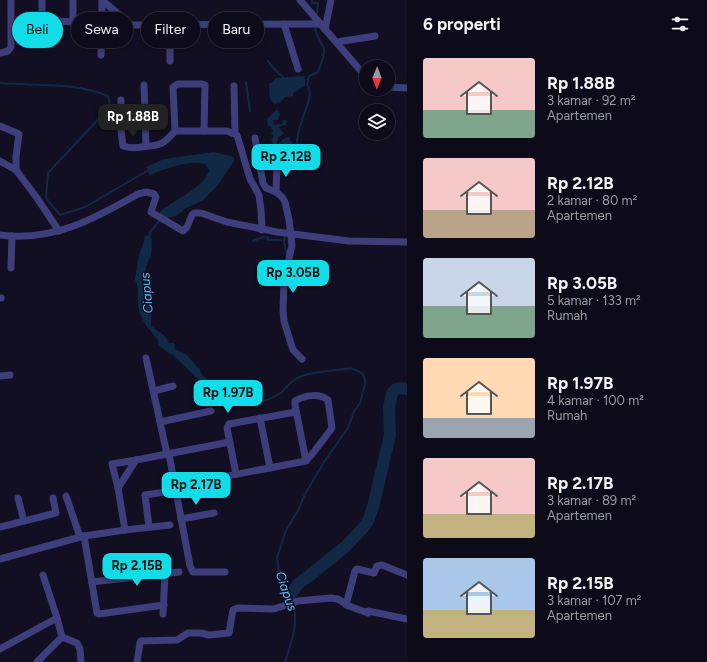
<!DOCTYPE html>
<html lang="id">
<head>
<meta charset="utf-8">
<style>
	:root { --surface:#0d0b19; --page:#161422; --text:#f1f3f6; --muted:#9a9ba2; --line:#2d2b38; --accent:#12dce7 }
	body { margin:0; font-family:Figtree,sans-serif; background:var(--page); color:var(--text); height:100vh; display:flex; flex-direction:column; font-size:15px; white-space:nowrap }
	* { box-sizing:border-box; margin:0 }
	p { font-size:13px; color:var(--muted) }
	.icon { flex:none; width:22px; height:22px; fill:none; stroke:currentColor; stroke-width:2; stroke-linecap:round; stroke-linejoin:round }
	.map { position:relative; flex:1; overflow:hidden }
	.drawer { display:flex; flex-direction:column; background:var(--surface); width:300px }
	.drawer>* { flex:none }
	.guide { position:absolute; left:12px; top:12px; width:335px; height:36px; display:flex; gap:8px }
	.needle { width:26px; rotate:181deg }
	.controls { position:absolute; left:359px; top:60px; display:grid; gap:8px }
	.controls a { display:grid; place-items:center; width:36px; height:36px; border-radius:50%; background:var(--surface); box-shadow:0 2px 6px #0003,0 0 0 1px var(--line); font-size:20px }
	.price { position:absolute; translate:-50% -34px; padding:0 9px; border-radius:8px; background:var(--accent); color:#111; font-size:13px; line-height:26px; filter:drop-shadow(0 1px 2px #0008) }
	.price::after { content:''; position:absolute; left:50%; top:24px; width:12px; height:9px; margin-left:-6px; background:inherit; clip-path:polygon(0 0,100% 0,50% 100%) }
	.price.selected { background:#222; color:#fff }
	ul { padding:0; list-style:none }
	li { display:flex; align-items:center; gap:12px; height:100px; padding:0 16px }
	li span { display:grid; place-items:center; flex:none; width:112px; height:80px; border-radius:4px; color:#555 }
	li>.icon { margin-inline-start:auto }
	span .icon { width:48px; height:48px; fill:#fffc; stroke-width:1 }
	li b { font-size:17px }
	h2 { display:flex; justify-content:space-between; align-items:center; height:48px; padding:0 16px; font-size:17px }
	.chip { padding:0 14px; border-radius:18px; background:var(--surface); box-shadow:0 2px 6px #0003,0 0 0 1px var(--line); font-size:14px; line-height:36px }
	.chip.selected { background:var(--accent); color:#111 }
	main { display:flex; flex:1; min-height:0 }
	.map>svg:first-child { display:block }
	.water { fill:#122946 }
	.lines { fill:none; stroke-linecap:round; stroke-linejoin:round }
	.stream { stroke:#122946; stroke-width:2 }
	.river { stroke:#122946; stroke-width:12 }
	.minor { stroke:#3e3e7c; stroke-width:7 }
	.labels { text-anchor:middle; stroke-width:3; stroke-linejoin:round; paint-order:stroke }
	.water-label { font-size:13px; font-style:italic; fill:#68b9f3; stroke:#110f21 }
</style>
</head>
<body>
<main>
<div class="map">
<svg width="407" height="662" viewBox="0 0 407 662">
	<rect width="100%" height="100%" fill="#110f21"/>
	<g class="water">
		<path d="M305 76V86L293 93V96L285 97 280 102 275 104C266 97 271 94 269 84L274 81 275 78Z"/>
		<path d="M278 106 277 110 280 114 278 120H273L274 125 278 124 280 125 283 123 282 121 284 120 288 121 286 123V126L284 125 278 127 284 133 278 138 277 143 279 144 283 139 290 136V140L292 142 291 149 289 148 286 150 283 149V142L280 145 282 148 280 149 275 146 273 147 271 146 273 143 271 140 274 137 271 133 273 131 271 127 268 126 267 119 276 110Z"/>
		<path d="M214 152 233 157 234 161 217 186 202 201 186 208 176 216 168 218 162 224 156 217C160 213 162 208 168 206 181 196 206 186 209 170L205 164C189 160 166 168 150 175L146 167 164 159Z"/>
		<path d="M145 235 151 237C152 243 152 249 151 254 149 262 143 268 146 276L148 277 150 275 152 279 151 326 165 336 169 343H174L175 349 187 355 200 370 202 375 227 394 223 398 204 385 172 354H170L162 348 160 347 158 344V340C149 329 140 320 138 305 137 296 140 287 135 280L139 255 144 241Z"/>
	</g>
	<g class="lines">
		<g class="stream">
			<path d="M312 0V3H318L317 13"/>
			<path d="M268 61 273 68 284 78"/>
			<path d="M246 82 250 111"/>
			<path d="M0 83C36 86 75 82 108 96L110 104 107 110 48 173 46 198 60 215 85 207 149 170"/>
			<path d="M295 151C297 140 299 128 303 117 306 106 314 96 307 84L309 76 318 72C320 66 325 56 324 49 322 42 316 38 315 27"/>
			<path d="M285 235 284 242 287 255"/>
			<path d="M149 238 150 232 160 220"/>
			<path d="M253 241 263 237 268 238V240H281"/>
			<path d="M281 282 283 273"/>
			<path d="M223 395C228 398 234 402 240 403 253 405 270 400 281 393 286 388 290 382 297 378 309 372 323 372 336 370 350 369 349 366 362 373L365 378V384L360 403 354 411 348 428 324 462 304 496 299 509 286 530 277 558 279 572 291 601"/>
			<path d="M285 662C291 643 299 624 293 605"/>
		</g>
		<path class="river" d="M289 596 299 583 309 576 346 546 363 528 368 521 373 507 390 435 389 408 392 393 396 389 400 388 407 389"/>
		<g class="minor">
			<path d="M42 0V16L44 20 73 22V0"/>
			<path d="M102 0 131 25 321 24"/>
			<path d="M300 0 366 77"/>
			<path d="M284 24 298 69"/>
			<path d="M325 29 331 0"/>
			<path d="M337 42 375 36"/>
			<path d="M0 53 8 51 11 47V0"/>
			<path d="M101 55 102 0"/>
			<path d="M170 61V25"/>
			<path d="M144 85 146 146"/>
			<path d="M234 86 235 134"/>
			<path d="M388 87 407 88"/>
			<path d="M121 100V130L123 146C129 148 136 148 142 147 160 145 162 146 175 131L173 87 178 84H202L205 85 204 131"/>
			<path d="M0 126 19 134 16 157V170"/>
			<path d="M175 131H227L237 135 250 179 259 195 261 210 262 230"/>
			<path d="M255 138 263 183 266 188 276 192 282 197 285 202 289 220 292 245 284 282 283 310 284 321 292 347 293 350 302 359"/>
			<path d="M0 161 16 170 37 198 59 231"/>
			<path d="M276 192 277 164"/>
			<path d="M0 235C53 242 94 219 138 194L146 192 154 194 156 197 151 212 183 231 187 227 192 215 194 213H201L227 222 277 232 349 241 407 242"/>
			<path d="M11 268 12 236"/>
			<path d="M0 298H1"/>
			<path d="M146 358 167 454"/>
			<path d="M0 376 10 375"/>
			<path d="M154 391 173 386"/>
			<path d="M260 418 270 468"/>
			<path d="M160 422 211 411"/>
			<path d="M169 454 190 566 193 572H225"/>
			<path d="M236 474 227 428 229 424 296 412"/>
			<path d="M175 486 306 461 313 453 332 428 328 400C319 393 305 395 295 401V405L306 461"/>
			<path d="M118 488 112 464 136 460"/>
			<path d="M66 496 80 537"/>
			<path d="M18 498 24 521"/>
			<path d="M181 519 214 513"/>
			<path d="M0 527 56 513 53 498"/>
			<path d="M149 527 145 495 166 492"/>
			<path d="M125 530 170 525"/>
			<path d="M84 536 97 613 99 614 164 605"/>
			<path d="M0 559 84 536 125 530 118 488 136 460 230 442"/>
			<path d="M92 582 179 572"/>
			<path d="M346 605 355 571 357 569 374 573 377 566 382 565 407 575"/>
			<path d="M163 614 165 574"/>
			<path d="M62 637 77 643 80 649 81 662"/>
			<path d="M0 649 57 618"/>
			<path d="M37 662 62 637 57 618 43 575"/>
			<path d="M137 662 140 643 141 641 177 640 188 633H201L209 635 229 633 233 610 238 608 274 609 298 601 331 598 338 599 349 606 368 613V611L407 619"/>
		</g>
	</g>
	<g class="labels">
		<g class="water-label">
			<text transform="translate(146 293) rotate(-95)" y="5">Ciapus</text>
			<text transform="translate(287 591) rotate(71)" y="5">Ciapus</text>
		</g>
	</g>
</svg>
<div class="controls">
<a><svg class="needle" viewBox="-14 -14 28 28"><path d="M0-13l5 13h-10z" fill="#e53935"/><path d="M0 13l5-13h-10z" fill="#9a9ba2"/></svg></a>
<a><svg class="icon" aria-label="layers" viewBox="0 0 24 24"><path d="M12 4l9 5-9 5-9-5zM3 14l9 5 9-5"/></svg></a>
</div>
<b class="price selected" style="left:133px;top:138px">Rp 1.88B</b>
<b class="price" style="left:286px;top:178px">Rp 2.12B</b>
<b class="price" style="left:293px;top:294px">Rp 3.05B</b>
<b class="price" style="left:228px;top:414px">Rp 1.97B</b>
<b class="price" style="left:196px;top:506px">Rp 2.17B</b>
<b class="price" style="left:137px;top:587px">Rp 2.15B</b>
<div class="guide">
<a class="chip selected">Beli</a>
<a class="chip">Sewa</a>
<a class="chip">Filter</a>
<a class="chip">Baru</a>
</div>
</div>
<section class="drawer">
<h2>6 properti<svg class="icon" aria-label="filters" viewBox="0 0 24 24"><path d="M4 7h16M4 17h16"/><circle cx="9" cy="7" r="2"/><circle cx="15" cy="17" r="2"/></svg></h2>
<ul>
<li><span style="background:linear-gradient(#f6c9c9 65%,#7fa58c 0)"><svg class="icon" aria-label="home" viewBox="0 0 24 24"><path d="M3 11l9-7 9 7M6 9v11h12V9"/></svg></span><div><b>Rp 1.88B</b><p>3 kamar · 92 m²</p><p>Apartemen</p></div></li>
<li><span style="background:linear-gradient(#f6c9c9 65%,#b9a48a 0)"><svg class="icon" aria-label="home" viewBox="0 0 24 24"><path d="M3 11l9-7 9 7M6 9v11h12V9"/></svg></span><div><b>Rp 2.12B</b><p>2 kamar · 80 m²</p><p>Apartemen</p></div></li>
<li><span style="background:linear-gradient(#c9d6e8 60%,#7fa58c 0)"><svg class="icon" aria-label="home" viewBox="0 0 24 24"><path d="M3 11l9-7 9 7M6 9v11h12V9"/></svg></span><div><b>Rp 3.05B</b><p>5 kamar · 133 m²</p><p>Rumah</p></div></li>
<li><span style="background:linear-gradient(#ffd9b3 75%,#9aa5b1 0)"><svg class="icon" aria-label="home" viewBox="0 0 24 24"><path d="M3 11l9-7 9 7M6 9v11h12V9"/></svg></span><div><b>Rp 1.97B</b><p>4 kamar · 100 m²</p><p>Rumah</p></div></li>
<li><span style="background:linear-gradient(#f6c9c9 70%,#c2b280 0)"><svg class="icon" aria-label="home" viewBox="0 0 24 24"><path d="M3 11l9-7 9 7M6 9v11h12V9"/></svg></span><div><b>Rp 2.17B</b><p>3 kamar · 89 m²</p><p>Apartemen</p></div></li>
<li><span style="background:linear-gradient(#a9c7e8 65%,#c2b280 0)"><svg class="icon" aria-label="home" viewBox="0 0 24 24"><path d="M3 11l9-7 9 7M6 9v11h12V9"/></svg></span><div><b>Rp 2.15B</b><p>3 kamar · 107 m²</p><p>Apartemen</p></div></li>
</ul>
</section>
</main>
</body>
</html>
